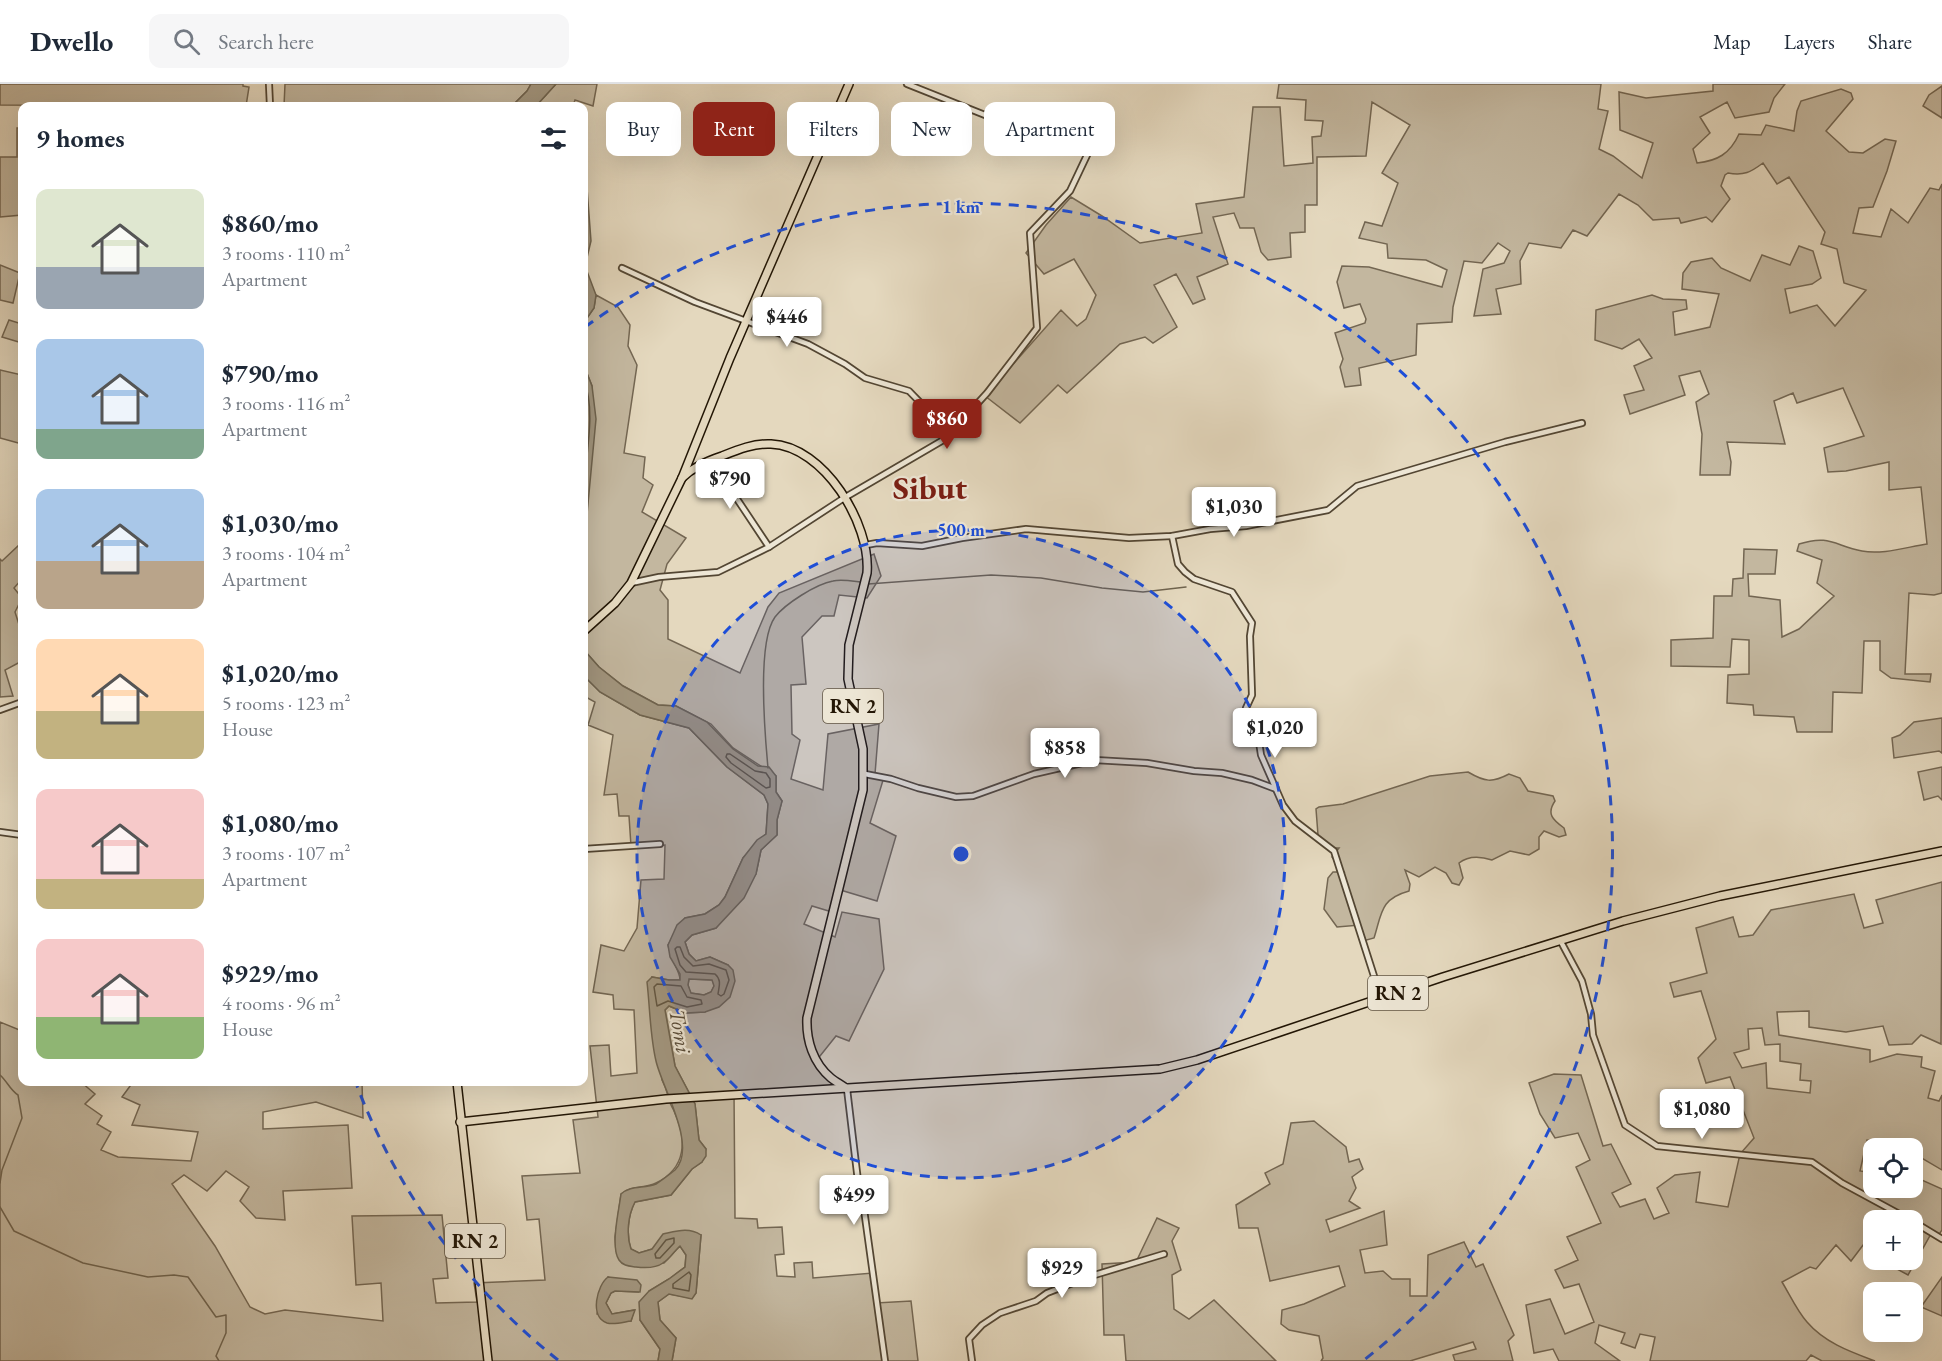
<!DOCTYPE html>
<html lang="en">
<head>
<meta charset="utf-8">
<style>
	:root { --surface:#fff; --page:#f6f6f7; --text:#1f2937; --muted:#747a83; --line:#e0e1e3; --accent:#8f2418 }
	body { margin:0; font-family:"EB Garamond",serif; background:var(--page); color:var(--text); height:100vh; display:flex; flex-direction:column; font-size:22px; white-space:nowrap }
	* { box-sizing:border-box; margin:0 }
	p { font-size:20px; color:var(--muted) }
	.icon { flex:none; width:33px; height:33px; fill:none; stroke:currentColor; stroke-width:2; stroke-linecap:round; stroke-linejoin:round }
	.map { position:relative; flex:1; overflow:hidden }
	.panel { position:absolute; left:18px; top:18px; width:570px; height:984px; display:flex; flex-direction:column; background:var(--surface); border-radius:12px; box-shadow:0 6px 24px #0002 }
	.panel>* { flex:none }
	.hud { position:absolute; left:606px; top:18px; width:570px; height:54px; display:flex; gap:12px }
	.buttons { position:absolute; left:1863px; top:1054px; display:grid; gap:12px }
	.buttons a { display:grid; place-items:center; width:60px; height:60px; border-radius:12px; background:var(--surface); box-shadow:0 6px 24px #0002; font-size:30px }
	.price { position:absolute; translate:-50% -51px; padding:0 14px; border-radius:6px; background:#fff; color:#222; font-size:20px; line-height:39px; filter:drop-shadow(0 2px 3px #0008) }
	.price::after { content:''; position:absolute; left:50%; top:36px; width:18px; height:14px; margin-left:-9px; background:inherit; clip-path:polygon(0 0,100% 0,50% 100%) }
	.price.active { background:var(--accent); color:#fff }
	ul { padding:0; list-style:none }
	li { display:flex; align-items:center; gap:18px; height:150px; padding:0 18px }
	li span { display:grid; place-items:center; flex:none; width:168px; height:120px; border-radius:12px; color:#555 }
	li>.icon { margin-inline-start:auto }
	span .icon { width:72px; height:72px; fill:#fffc; stroke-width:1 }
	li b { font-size:26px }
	h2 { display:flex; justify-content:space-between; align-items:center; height:72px; padding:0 18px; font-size:26px }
	.chip { padding:0 21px; border-radius:12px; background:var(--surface); box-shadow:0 6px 24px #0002; font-size:21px; line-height:54px }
	.chip.active { background:var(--accent); color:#fff }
	header { display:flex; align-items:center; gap:36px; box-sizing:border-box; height:84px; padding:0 30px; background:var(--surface); border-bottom:2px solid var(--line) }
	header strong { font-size:28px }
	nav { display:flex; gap:33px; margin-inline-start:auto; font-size:21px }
	.search { width:420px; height:54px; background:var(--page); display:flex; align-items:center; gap:15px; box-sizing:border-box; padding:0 21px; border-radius:12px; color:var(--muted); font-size:22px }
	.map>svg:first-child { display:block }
	.green { fill:#c3b79f; stroke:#736652; stroke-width:1.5; fill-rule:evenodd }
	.water { fill:#a2967f; stroke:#6f634e; stroke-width:1.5; fill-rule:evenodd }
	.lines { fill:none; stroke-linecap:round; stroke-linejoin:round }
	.shore { stroke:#625642; stroke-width:1.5 }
	.stream { stroke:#6f634e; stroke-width:1.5 }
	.minor-casing { stroke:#534633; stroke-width:8 }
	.primary-casing { stroke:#231605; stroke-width:10 }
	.minor { stroke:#ede6d5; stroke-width:4.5 }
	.primary { stroke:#e4d8be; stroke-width:7 }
	.ring { fill:none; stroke:#1d4ed8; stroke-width:3; stroke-dasharray:10 8 }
	.labels { text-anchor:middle; stroke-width:4.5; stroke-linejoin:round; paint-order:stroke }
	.shield { fill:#ede6d5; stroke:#605443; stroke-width:1.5 }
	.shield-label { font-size:20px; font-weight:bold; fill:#231605 }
	.water-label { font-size:22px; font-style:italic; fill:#564936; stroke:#ede6d5 }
	.town-label { font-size:33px; font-weight:bold; fill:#7a1f14; stroke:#ede6d5 }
	.centre { fill:#1d4ed8; stroke:#ede6d5; stroke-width:3 }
	.ring-label { font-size:18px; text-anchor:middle; font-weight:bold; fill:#1d4ed8; stroke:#ede6d5; stroke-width:4.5; stroke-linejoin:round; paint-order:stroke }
</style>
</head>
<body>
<header>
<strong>Dwello</strong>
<div class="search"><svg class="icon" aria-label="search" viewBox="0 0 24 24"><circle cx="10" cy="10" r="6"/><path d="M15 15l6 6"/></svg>Search here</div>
<nav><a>Map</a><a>Layers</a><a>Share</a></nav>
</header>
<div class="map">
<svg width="1942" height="1277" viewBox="0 0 1942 1277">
	<rect width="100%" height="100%" fill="#e4d8be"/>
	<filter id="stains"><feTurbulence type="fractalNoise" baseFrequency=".00333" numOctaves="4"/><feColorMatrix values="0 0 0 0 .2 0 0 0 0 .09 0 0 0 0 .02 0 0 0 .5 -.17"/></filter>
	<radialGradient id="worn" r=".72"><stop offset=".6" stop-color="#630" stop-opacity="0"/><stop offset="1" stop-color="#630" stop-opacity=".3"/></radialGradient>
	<g class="green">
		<path d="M0 0H243V2L249 3 246 22 0 21Z"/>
		<path d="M285 0H531L527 7 512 22H284Z"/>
		<path d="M556 0H597L593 22 575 16 573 22H536Z"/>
		<path d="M1279 0H1601L1598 25 1608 27 1599 65 1613 72 1642 94 1653 59 1620 46 1619 8 1646 14 1713 7V0H1785L1774 14 1769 28 1735 34 1727 18 1700 33 1710 49 1693 65 1697 79C1717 77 1730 70 1739 50L1761 51 1766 41 1794 47 1797 27 1801 17 1841 5 1851 9 1853 15 1826 47 1849 68 1863 69 1885 55 1896 57 1887 87 1873 123 1859 124 1853 149 1881 153 1891 125 1908 139 1930 104 1939 106 1942 100V509L1934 511 1909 509 1905 590H1931L1930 598 1891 594 1880 586V557H1864L1862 609 1833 608 1832 648H1797L1794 633 1754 631 1753 621 1727 619 1728 591 1749 590V556L1732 555 1730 583 1671 582V556L1713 554 1714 512H1732L1733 495 1743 494 1744 465 1777 466 1775 490H1748L1749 512 1780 516 1782 553 1799 545 1834 512 1817 499 1822 476 1797 467 1799 460C1830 450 1835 462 1862 467 1882 471 1907 463 1927 460L1921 403 1889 406V378L1846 387 1828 388 1824 364 1864 352 1843 304 1797 319 1793 309 1774 317 1785 360 1727 358 1731 378 1730 391H1700L1702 350 1696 318 1709 310 1700 287 1679 292 1685 311 1630 330 1624 311 1644 306 1634 282 1652 274 1639 255 1622 265 1595 256 1596 226 1652 211 1663 215 1686 216 1687 225 1673 228 1675 251 1710 243 1719 210 1682 205 1683 189 1691 178 1712 174 1721 184 1750 197 1762 171 1790 181 1799 162 1813 167 1821 194 1812 200 1785 205 1790 229 1817 221 1835 242 1866 206 1844 199 1837 165 1821 160 1825 148 1789 93 1777 100 1763 79C1751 88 1744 92 1728 89L1725 91 1721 102 1730 115 1712 138 1706 133 1681 139 1679 134 1653 136 1638 121 1619 110 1587 152 1573 146 1561 164 1529 159 1520 177 1521 200 1496 205 1501 230 1474 232 1483 185 1504 179 1510 167 1498 159 1482 179 1464 177 1453 223 1452 238 1417 240 1416 271 1359 284 1361 301 1345 303 1340 283 1343 275 1335 249 1365 239 1366 235 1360 220 1344 224 1337 198 1342 182 1369 183 1442 203 1447 186 1426 176 1388 174 1387 160 1359 154 1365 138 1382 142 1398 99 1382 89 1410 41 1372 18 1366 72 1317 73V121H1305V148L1290 149 1291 173 1268 176 1261 168 1254 144H1240L1234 129 1213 133 1228 180 1197 193 1205 215 1193 220 1176 190 1154 201 1177 243 1153 259 1145 253 1120 260 1067 309 1058 301 1020 339 985 312 1061 226 1077 242 1086 235 1096 211 1074 175 1044 190 1026 169 1046 141 1071 113 1102 132 1140 159 1202 149 1196 120 1244 113 1253 23H1280L1284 82 1313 79 1312 53 1321 52 1323 37 1305 36 1306 16 1277 14Z"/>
		<path d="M1942 2V34L1923 22 1929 11Z"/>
		<path d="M17 44H22V131L0 133V73H17Z"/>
		<path d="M0 181 20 189 13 219 0 216Z"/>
		<path d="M596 211 618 223 630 241 628 262 637 281 624 369 645 373 643 394 653 401 642 428 686 454 667 480 660 506 668 516V555L740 589 768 523 779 509 874 470 881 492 867 514 839 511 834 532H822L802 553 806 600 791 601 792 650 800 656 791 695 823 706 828 650 879 640 875 690 884 693 870 739 896 752 877 817 837 805 832 828 812 822 804 840 835 853 842 828 879 835 884 885 849 957 836 952 816 977 836 1004 734 1008 735 1134 757 1135 758 1144 782 1143 784 1170 775 1171 777 1192 795 1193 794 1179 812 1178 813 1194 873 1189 876 1219 911 1217 918 1277H672L676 1254 660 1236 658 1218 669 1210 692 1214 696 1209 701 1151 639 1169 631 1165C626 1151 628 1131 635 1118L671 1111 692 1085 702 1078 706 1065 699 1056 695 1020 675 982 665 926 669 922 686 929 705 928 728 881 710 873 696 877 689 870 685 858 692 851 716 844 756 790 761 766 777 751V736L782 717 776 708V692L733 664 711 640 676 622 658 621 623 602 599 583 584 566V438L587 430 592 302 584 282V255L587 234 594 224Z"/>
		<path d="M9 236 22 240V259L2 253Z"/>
		<path d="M0 286 22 291V360L0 354Z"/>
		<path d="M18 462 22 464V495L14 504 22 514 15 528 22 550V577L5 586 13 612 0 613V475L2 477Z"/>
		<path d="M584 592 600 608 640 631 689 644 727 683 764 711 768 720 766 750 743 774 725 813 719 821 705 830 685 834 668 861C670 873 681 890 680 896H669L652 893 662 996C667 1005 667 1010 670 1018 670 1021 673 1024 674 1027 687 1055 687 1084 656 1099 644 1105 631 1101 621 1110L615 1153 616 1167 664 1179 680 1162 686 1171 685 1183 669 1195 649 1207 640 1236 660 1265 658 1277H0V938L22 947V998H81L95 1010 85 1020 102 1032 97 1040 111 1048 101 1066 118 1073 191 1077 198 1048 132 1041 140 1021 122 1013 133 998H362L363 1034 316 1018 263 1028V1045L348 1041 352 1104 283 1107 285 1136 256 1134 240 1117 249 1103 226 1087 207 1107 184 1091 172 1100 215 1162 250 1223 265 1230 285 1226 383 1237 381 1199 356 1201 352 1132 442 1131 448 1194 433 1195 436 1219 477 1218 474 1199 545 1196 539 1135 527 1136 522 1092 580 1089 573 1036 598 1033 590 962 609 961 611 992 637 989 634 926 614 925 613 911 593 908 601 861 624 867 637 844 641 796 664 795 665 761 631 762 629 732H619L617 710 604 711 613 651 588 641 595 618 584 612ZM608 1193 639 1208 615 1207 611 1209 606 1219 612 1230 634 1226 631 1237 597 1230Z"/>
		<path d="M1942 634V669L1939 667 1894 674 1892 654 1900 651 1914 638Z"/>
		<path d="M1942 683V716L1938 712 1924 716 1918 688Z"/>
		<path d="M1468 688C1485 698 1492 699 1509 690L1520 694 1528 707 1553 712 1555 717C1546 730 1553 736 1564 744L1566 751 1559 753 1544 747 1539 753V765L1529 771 1510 767 1492 776C1480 772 1469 771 1459 779L1463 794 1459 801 1452 799 1446 789 1435 783 1419 793 1405 786 1410 800 1409 807C1380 815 1382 829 1374 854L1363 857 1358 851 1361 844 1360 841 1337 843 1324 825 1328 794 1333 788H1344L1332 773 1339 764H1333L1318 751 1316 725 1319 723 1343 720 1430 692Z"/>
		<path d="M1942 798 1941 960 1921 951 1912 960 1889 961 1883 942 1846 948 1809 943V927L1777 928 1779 951 1870 966V978L1897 970 1922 973 1921 983 1935 987 1928 1014 1939 1017 1942 1011V1086L1913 1069 1912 1065H1905L1895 1059 1867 1056 1860 1087 1873 1089 1874 1104H1912L1913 1092 1942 1105V1146L1938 1152 1931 1150 1908 1191 1886 1179 1889 1176H1912L1913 1142 1915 1138 1891 1126 1882 1137H1874L1873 1148 1851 1177 1836 1161 1816 1185 1810 1183 1782 1198C1790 1211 1797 1227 1807 1238 1825 1259 1851 1268 1875 1277H1822L1811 1271 1806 1277H1650L1655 1253 1640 1250 1635 1264 1621 1259 1625 1249 1599 1241 1595 1259 1620 1277H1559L1553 1265 1534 1269 1526 1221 1550 1215 1565 1250 1594 1238 1579 1200 1564 1204 1555 1186 1578 1176 1567 1153 1601 1139 1576 1083 1590 1076 1578 1049 1555 1054 1540 1030 1529 999 1554 990 1581 991 1603 1062 1611 1060 1631 1100 1612 1109 1620 1123 1645 1115 1654 1135 1669 1129 1657 1104 1675 1091 1700 1088 1696 1118 1728 1123 1740 1070 1754 1054 1730 993 1706 999 1698 974 1716 955 1701 907 1674 913 1670 899 1707 889 1696 844 1733 833 1739 853 1753 851 1771 826 1854 810 1864 844 1883 839 1876 816ZM1762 944 1765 961 1780 960V977L1801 980 1800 996 1811 997 1810 1009 1767 1004 1766 979 1742 984 1734 969 1749 965 1748 945Z"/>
		<path d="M689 895 713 896 714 902 711 908 704 911 690 909 688 901Z"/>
		<path d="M1314 1037 1346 1063 1349 1078 1359 1075 1363 1085 1352 1093 1356 1104 1349 1117 1360 1124 1326 1136 1330 1148 1384 1127 1387 1161 1360 1166 1365 1189 1383 1187 1392 1195H1410V1212H1427L1428 1171 1464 1158 1476 1183 1483 1180 1514 1251 1508 1257 1513 1277H1455L1453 1271 1476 1265 1473 1258 1410 1277H1321L1323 1274 1319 1252 1289 1246 1281 1240 1282 1226 1304 1220 1345 1202 1339 1182 1270 1197 1258 1144H1239L1236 1121 1270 1100 1265 1089 1283 1080 1291 1039Z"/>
		<path d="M1157 1134 1179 1144 1172 1157 1181 1186 1172 1191 1174 1225 1189 1235 1214 1216 1276 1277H1126L1124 1251H1104L1102 1180 1136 1178Z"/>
		<path d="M1942 1193V1232L1921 1223Z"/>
	</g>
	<g class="water">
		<path d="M531 0H556L536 22H512L527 7Z"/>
		<path d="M584 90 586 91 591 157 585 182 596 211 594 224 587 234 584 255Z"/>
		<path d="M584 282 592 302 596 335 587 430 584 438Z"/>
		<path d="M584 566 599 583 623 602 658 621 676 622 707 638 733 665 758 682 769 683 776 692V708L782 717 777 736V751L761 766 756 790 744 814 716 844 692 851 685 858 689 870 696 877 710 873 728 881 733 886 735 897 730 913 719 923 705 928 686 929 669 922 665 926 675 982 695 1020 699 1056 706 1065V1072L702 1078 692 1085 671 1111 635 1118C628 1131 626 1151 631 1165L639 1169 652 1165 663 1150C677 1147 689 1143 701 1151L696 1209 692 1215 669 1210 658 1218 660 1236 676 1254 672 1277H658L660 1265 640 1236 639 1218 649 1207 669 1195 685 1183 686 1171 680 1162C674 1167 670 1175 663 1179 656 1184 644 1184 636 1183 629 1182 623 1182 619 1176 610 1163 619 1126 621 1110 631 1101 644 1105 656 1100 661 1097 670 1090 675 1086 698 1062 662 1004 656 977 650 952 650 924 647 898L652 893 669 896H680V890L670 873 668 861 677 841 685 834 705 830 719 821 725 813 743 774 757 756 766 750 768 720 764 711 727 683 689 644 640 631 600 608 584 592ZM689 895 712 896 714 902 711 908 704 911 691 909 688 901Z"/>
		<path d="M608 1193 637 1196 641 1201 640 1208 615 1207 611 1209 606 1219 612 1230 635 1226 631 1237C624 1238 614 1241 607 1239 589 1233 597 1201 608 1193Z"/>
	</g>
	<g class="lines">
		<g class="shore">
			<path d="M584 297C596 325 586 370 584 401"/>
			<path d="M727 670H730L755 687 766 689 770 695V703L766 704 731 679 726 673Z"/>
			<path d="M677 863H680L684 873 693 882 709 880 726 886 729 896 724 910 721 912 718 910C719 903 722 896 715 890L686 888 680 881 675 865Z"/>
			<path d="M657 900 681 902 687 913 701 916 702 920 687 923 668 917 657 922 654 903Z"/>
			<path d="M674 1154V1159L660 1174H656L655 1170 666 1156Z"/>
			<path d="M689 1188 691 1191 689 1207 673 1204V1200Z"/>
		</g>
		<g class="stream">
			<path d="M868 500 991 491 1041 494 1102 504 1143 508 1186 503"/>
			<path d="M768 684C765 652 757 558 775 533 785 520 816 500 833 497 841 495 852 497 860 498"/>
			<path d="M0 991C7 997 10 1006 18 1011L22 1034 2 1086 0 1099"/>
			<path d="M0 1123 14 1147 83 1179 148 1193 174 1191 188 1193 216 1233 226 1231V1249L216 1272 219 1277"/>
		</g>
		<defs>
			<g id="minor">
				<path d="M269 0 270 22"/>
				<path d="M622 184 695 218 808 260 845 280 865 294 909 307 949 348"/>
				<path d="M711 376 769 463"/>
				<path d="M1172 452 1178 480 1185 488 1194 495 1232 508 1252 539 1250 552 1252 611 1246 624 1248 630 1257 645 1261 671 1283 721 1295 737 1334 767 1381 914"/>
				<path d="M866 461 877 459 922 462 962 454 1026 445 1129 454 1172 452 1210 445 1246 442 1328 426 1357 402 1505 358 1582 339"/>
				<path d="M631 499 659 493 718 488 769 463 844 414 945 355 987 309 1037 244 1030 149 1070 107 1089 67 1065 57 1038 54 1022 50 1000 37 907 0"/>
				<path d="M0 626 22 618"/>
				<path d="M865 690 891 695 918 704 956 713 973 712 1034 690 1095 676 1147 679 1194 687 1222 689 1252 696 1276 705"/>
				<path d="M0 748 22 751"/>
				<path d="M584 765 660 760"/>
				<path d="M1560 856 1582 897 1591 930 1593 951 1625 1041 1657 1062 1812 1078 1842 1099 1914 1138 1942 1155"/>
				<path d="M847 1005 858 1097 862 1111 885 1277"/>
				<path d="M972 1277 969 1255 982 1241 1000 1229 1036 1217 1047 1209 1088 1193 1164 1170"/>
			</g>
			<g id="primary">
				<path d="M682 394C693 383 707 377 722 372 737 366 754 359 771 360 824 362 871 440 867 489L849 561 848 595 863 665V706L807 934C806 956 813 979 831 994 836 998 842 1001 847 1005"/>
				<path d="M584 547 615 519 631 499 682 394 730 274 849 0"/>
				<path d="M457 998 488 1277"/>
				<path d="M460 1038 666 1015 1160 985 1197 976 1443 893 1623 837 1720 812 1942 767"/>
			</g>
		</defs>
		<use href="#minor" class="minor-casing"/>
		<use href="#primary" class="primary-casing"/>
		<use href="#minor" class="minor"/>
		<use href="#primary" class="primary"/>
	</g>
	<circle cx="961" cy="770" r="324" fill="#1d4ed8" fill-opacity=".12"/>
	<g class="ring">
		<circle cx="961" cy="770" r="324"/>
		<path d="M558 1276A647 647 0 0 1 357 1002M585 243A647 647 0 0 1 1364 1276"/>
	</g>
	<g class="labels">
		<g class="shield">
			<rect x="823" y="605" width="60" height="34" rx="4.5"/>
			<rect x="1368" y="892" width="60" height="34" rx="4.5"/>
			<rect x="445" y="1140" width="60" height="34" rx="4.5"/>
		</g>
		<g class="shield-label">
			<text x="853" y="629">RN 2</text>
			<text x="1398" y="916">RN 2</text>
			<text x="475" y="1164">RN 2</text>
		</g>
		<g class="water-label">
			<text transform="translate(681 947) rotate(80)" y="8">Tomi</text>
		</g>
		<g class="town-label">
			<text x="930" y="415">Sibut</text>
		</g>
	</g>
	<circle cx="961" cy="770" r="9" class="centre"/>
	<g class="ring-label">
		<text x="961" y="129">1 km</text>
		<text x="961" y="452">500 m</text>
	</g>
	<rect width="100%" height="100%" filter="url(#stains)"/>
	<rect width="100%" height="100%" fill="url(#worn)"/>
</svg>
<div class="buttons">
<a><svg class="icon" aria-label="locate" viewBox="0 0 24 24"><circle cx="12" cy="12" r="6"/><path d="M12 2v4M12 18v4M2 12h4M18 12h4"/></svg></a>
<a>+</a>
<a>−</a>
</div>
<b class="price" style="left:787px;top:264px">$446</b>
<b class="price active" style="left:947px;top:366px">$860</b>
<b class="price" style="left:730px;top:426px">$790</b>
<b class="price" style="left:1234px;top:454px">$1,030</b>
<b class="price" style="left:1275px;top:675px">$1,020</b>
<b class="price" style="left:1065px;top:695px">$858</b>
<b class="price" style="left:1702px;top:1056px">$1,080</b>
<b class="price" style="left:854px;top:1142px">$499</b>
<b class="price" style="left:1062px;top:1215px">$929</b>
<div class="hud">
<a class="chip">Buy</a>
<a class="chip active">Rent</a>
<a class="chip">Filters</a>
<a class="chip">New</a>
<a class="chip">Apartment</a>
</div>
<section class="panel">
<h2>9 homes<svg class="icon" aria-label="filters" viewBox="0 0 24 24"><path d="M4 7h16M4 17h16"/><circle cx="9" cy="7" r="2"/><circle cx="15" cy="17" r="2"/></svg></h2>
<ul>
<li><span style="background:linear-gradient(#dfe7d0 65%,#9aa5b1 0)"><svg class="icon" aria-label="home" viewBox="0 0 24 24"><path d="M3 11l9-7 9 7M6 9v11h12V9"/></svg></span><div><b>$860/mo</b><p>3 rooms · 110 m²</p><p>Apartment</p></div></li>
<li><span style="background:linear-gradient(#a9c7e8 75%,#7fa58c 0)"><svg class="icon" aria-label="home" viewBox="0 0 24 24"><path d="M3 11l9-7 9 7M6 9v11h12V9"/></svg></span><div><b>$790/mo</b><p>3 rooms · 116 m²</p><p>Apartment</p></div></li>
<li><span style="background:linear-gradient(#a9c7e8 60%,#b9a48a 0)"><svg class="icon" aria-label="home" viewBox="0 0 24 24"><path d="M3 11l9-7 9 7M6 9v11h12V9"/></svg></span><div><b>$1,030/mo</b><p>3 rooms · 104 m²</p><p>Apartment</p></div></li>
<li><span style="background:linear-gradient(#ffd9b3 60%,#c2b280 0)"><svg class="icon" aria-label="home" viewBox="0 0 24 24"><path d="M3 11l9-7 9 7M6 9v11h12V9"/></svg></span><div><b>$1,020/mo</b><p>5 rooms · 123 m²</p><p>House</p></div></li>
<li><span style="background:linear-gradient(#f6c9c9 75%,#c2b280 0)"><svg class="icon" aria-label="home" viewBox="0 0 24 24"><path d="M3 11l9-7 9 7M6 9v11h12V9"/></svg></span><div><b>$1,080/mo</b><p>3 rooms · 107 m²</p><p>Apartment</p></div></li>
<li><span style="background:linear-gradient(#f6c9c9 65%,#8fb573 0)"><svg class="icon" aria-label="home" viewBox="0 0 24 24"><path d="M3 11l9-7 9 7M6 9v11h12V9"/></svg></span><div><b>$929/mo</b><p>4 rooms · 96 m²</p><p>House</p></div></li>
</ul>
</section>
</div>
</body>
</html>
